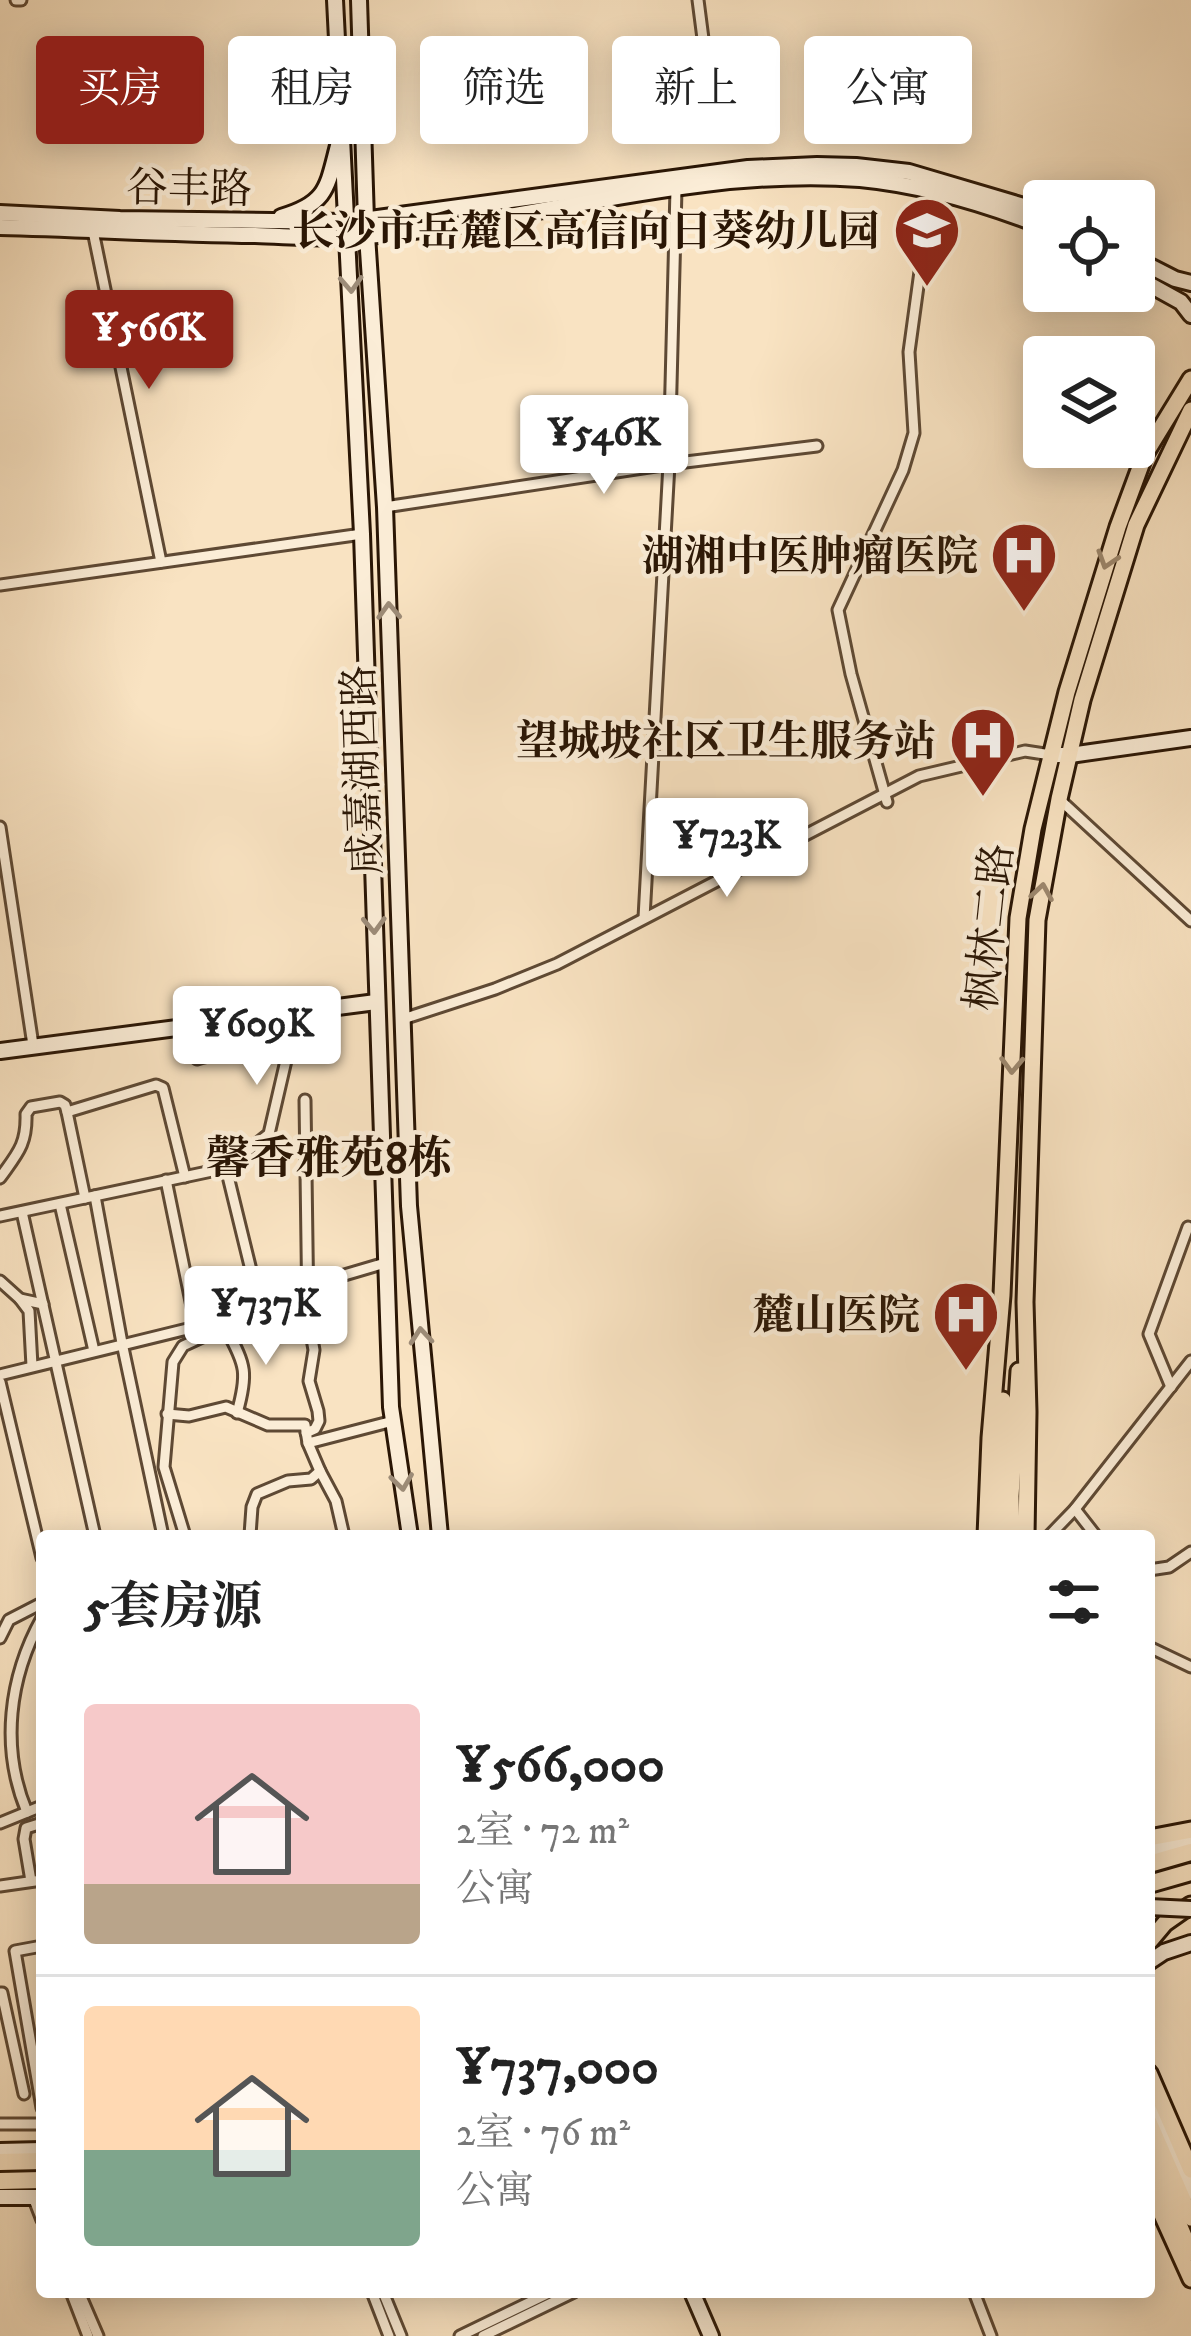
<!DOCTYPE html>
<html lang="zh">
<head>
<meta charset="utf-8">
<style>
	:root { --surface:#fff; --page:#f2f2f2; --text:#222; --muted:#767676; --line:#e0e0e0; --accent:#8f2418 }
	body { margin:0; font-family:"IM FELL DW Pica","Noto Serif SC",serif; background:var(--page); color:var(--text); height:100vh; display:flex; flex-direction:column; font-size:45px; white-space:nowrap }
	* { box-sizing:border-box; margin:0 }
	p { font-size:39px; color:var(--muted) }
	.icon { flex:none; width:66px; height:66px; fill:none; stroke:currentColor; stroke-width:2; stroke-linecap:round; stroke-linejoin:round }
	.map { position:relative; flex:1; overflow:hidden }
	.panel { position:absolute; left:36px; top:1530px; width:1119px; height:768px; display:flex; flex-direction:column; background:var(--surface); border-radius:12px; box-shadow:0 6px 30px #0003 }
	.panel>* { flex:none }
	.banner { position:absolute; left:36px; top:36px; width:1119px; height:108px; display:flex; gap:24px }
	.fabs { position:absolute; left:1023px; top:180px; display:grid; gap:24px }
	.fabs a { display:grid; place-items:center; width:132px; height:132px; border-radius:12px; background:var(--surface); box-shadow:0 6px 30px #0003; font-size:60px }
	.price { position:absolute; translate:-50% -102px; padding:0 27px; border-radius:12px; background:#fff; color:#222; font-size:39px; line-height:78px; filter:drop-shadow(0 3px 6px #0008) }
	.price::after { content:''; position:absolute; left:50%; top:72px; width:36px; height:27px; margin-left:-18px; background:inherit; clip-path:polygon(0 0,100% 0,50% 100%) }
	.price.on { background:var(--accent); color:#fff }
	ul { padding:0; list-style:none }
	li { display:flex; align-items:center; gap:36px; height:300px; padding:0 48px }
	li+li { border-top:3px solid var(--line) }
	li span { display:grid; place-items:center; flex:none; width:336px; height:240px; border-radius:12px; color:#555 }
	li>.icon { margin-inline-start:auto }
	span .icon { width:144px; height:144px; fill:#fffc; stroke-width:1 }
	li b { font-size:51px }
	h2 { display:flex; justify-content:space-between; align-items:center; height:144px; padding:0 48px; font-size:51px }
	.pill { padding:0 42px; border-radius:12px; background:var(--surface); box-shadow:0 6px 30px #0003; font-size:42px; line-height:108px }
	.pill.on { background:var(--accent); color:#fff }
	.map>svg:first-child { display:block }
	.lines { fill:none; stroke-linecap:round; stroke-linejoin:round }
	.street-casing { stroke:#5e4934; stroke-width:15 }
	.secondary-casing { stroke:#2a1605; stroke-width:20 }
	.primary-casing { stroke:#2a1605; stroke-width:21 }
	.highway-casing { stroke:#2a1605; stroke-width:22 }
	.street { stroke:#fbedd7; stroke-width:9 }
	.secondary { stroke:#fbedd7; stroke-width:14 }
	.primary { stroke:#f9e3c2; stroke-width:15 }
	.highway { stroke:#f9e3c2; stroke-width:16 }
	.secondary-bridge-casing { stroke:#2a1605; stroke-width:20; stroke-linecap:butt }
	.secondary-bridge { stroke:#fbedd7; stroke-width:14 }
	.oneway { stroke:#9d8c78 }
	.oneway2 { stroke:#9c876d }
	.labels { text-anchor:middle; stroke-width:9; stroke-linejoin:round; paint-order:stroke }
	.street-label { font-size:42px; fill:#2a1605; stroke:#fbedd7 }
	.poi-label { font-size:42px; font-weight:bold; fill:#2a1605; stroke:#fbedd7; text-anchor:end }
	.neighbourhood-label { font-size:45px; font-weight:bold; fill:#2a1605; stroke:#fbedd7 }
</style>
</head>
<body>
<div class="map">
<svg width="1191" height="2336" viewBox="0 0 1191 2336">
	<rect width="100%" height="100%" fill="#f9e3c2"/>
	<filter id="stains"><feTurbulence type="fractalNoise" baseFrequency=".00167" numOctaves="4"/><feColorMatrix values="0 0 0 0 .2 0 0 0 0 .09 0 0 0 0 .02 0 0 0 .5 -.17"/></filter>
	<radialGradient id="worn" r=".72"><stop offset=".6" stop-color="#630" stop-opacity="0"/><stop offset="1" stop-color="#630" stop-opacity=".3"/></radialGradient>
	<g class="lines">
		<defs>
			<g id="street">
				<path d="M16 0H21"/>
				<path d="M698 0 706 62"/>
				<path d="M93 231 161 562"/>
				<path d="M385 507 669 464 817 446"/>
				<path d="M0 585 362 534"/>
				<path d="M1059 799 1191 921"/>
				<path d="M887 802 851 674 838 610 903 470 914 433 909 352 931 191"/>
				<path d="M0 827 33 1045"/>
				<path d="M644 918 669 464 676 189"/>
				<path d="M403 1019 495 989 557 964 919 776 1025 751 1051 755"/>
				<path d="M197 1059C232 1049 271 1046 294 1017"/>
				<path d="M67 1112 156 1085 163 1088 185 1177"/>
				<path d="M0 1178C17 1154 27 1145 26 1114L31 1107 60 1102 65 1105 67 1112 85 1198"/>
				<path d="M166 1180 196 1326"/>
				<path d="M95 1196 122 1343 163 1536"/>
				<path d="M60 1204 94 1351"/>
				<path d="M22 1212 95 1536"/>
				<path d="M0 1216 226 1168 269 1134 297 1013"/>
				<path d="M0 1281 20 1299 43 1304"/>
				<path d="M307 1286 385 1263"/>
				<path d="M20 1299 29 1311 32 1366"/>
				<path d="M227 1331C246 1365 248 1374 237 1413"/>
				<path d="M0 1375 261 1311 226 1168"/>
				<path d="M0 1382 42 1558"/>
				<path d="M1171 1387 1149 1334 1188 1227"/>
				<path d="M167 1414 189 1416 226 1407 268 1425H305L308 1443 320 1471"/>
				<path d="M306 1433 315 1429 319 1421 318 1411 309 1381 314 1350 308 1317"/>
				<path d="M308 1443 393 1421"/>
				<path d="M1075 1509 1096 1536"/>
				<path d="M250 1535 252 1507 257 1494 288 1481 311 1479 320 1471 336 1501 344 1536"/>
				<path d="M185 1536 164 1467 173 1362 183 1346 211 1333 308 1317 305 1100"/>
				<path d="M1049 1536 1075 1509 1191 1361"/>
				<path d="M1149 1570 1169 1567 1191 1552"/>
				<path d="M0 1638 9 1620 42 1603"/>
				<path d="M1149 1647 1191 1667"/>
				<path d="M27 1812C0 1748 9 1677 42 1618"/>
				<path d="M0 1823 42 1806"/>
				<path d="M31 1881 24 1839 26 1828 42 1823"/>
				<path d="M0 1886 42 1880"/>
				<path d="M42 1946 15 1951 42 2108"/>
				<path d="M0 1993H2L24 2094"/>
				<path d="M0 2124H42"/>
				<path d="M33 2197 42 2220"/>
				<path d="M71 2292 88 2336"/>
				<path d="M79 2292 98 2336"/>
				<path d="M372 2292 389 2336"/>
				<path d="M383 2292 401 2336"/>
				<path d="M974 2292 991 2336"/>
				<path d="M460 2336 551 2292"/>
				<path d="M483 2336 574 2292"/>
			</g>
			<g id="secondary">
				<path d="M335 0 362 534 391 1407 410 1536"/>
				<path d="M359 0 366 220 385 507 409 1206 440 1536"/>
				<path d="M0 213 120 219 348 222 748 168 817 165 856 166 909 172 1044 212"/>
				<path d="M281 217C329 203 327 186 339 142"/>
				<path d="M0 227C85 229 170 234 255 235 288 236 322 239 355 237 523 225 690 166 860 179 922 185 986 204 1044 227"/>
				<path d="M1134 258 1175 279 1191 283"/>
				<path d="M1134 276 1181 302 1191 315"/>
				<path d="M1051 755H1070L1191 738"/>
				<path d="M0 1051 376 1002"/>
				<path d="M1149 1852 1191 1840"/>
				<path d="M1149 1962 1164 1952 1191 1943"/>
				<path d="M1149 2098 1191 2192"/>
				<path d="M0 2151 42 2150"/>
				<path d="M0 2197H42"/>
				<path d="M692 2292 711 2336"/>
			</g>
			<g id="primary">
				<path d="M986 1536 990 1438 1002 1295 1018 918 1033 829 1067 692 1118 527 1145 454 1191 379"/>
				<path d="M998 1536 1003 1400"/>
				<path d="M1012 1536 1011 1496 1019 1371"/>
				<path d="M1026 1536 1028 1412 1025 1302 1037 920 1059 799 1082 700 1136 525 1191 410"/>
				<path d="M1149 1838 1191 1830"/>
				<path d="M1149 1942 1165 1923 1191 1905"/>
				<path d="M1149 2073 1191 2170"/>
				<path d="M1149 2122 1191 2218"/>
				<path d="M1149 2152 1191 2253"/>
				<path d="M1149 2186 1191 2279"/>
			</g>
			<g id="highway">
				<path d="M1149 1864 1191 1852"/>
				<path d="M1149 1884 1191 1872"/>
				<path d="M0 2162 42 2161"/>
				<path d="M0 2181 42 2180"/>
			</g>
		</defs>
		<use href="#street" class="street-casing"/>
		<use href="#secondary" class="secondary-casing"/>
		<use href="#primary" class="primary-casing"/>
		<use href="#highway" class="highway-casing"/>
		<use href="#street" class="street"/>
		<use href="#secondary" class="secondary"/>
		<use href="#primary" class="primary"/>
		<use href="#highway" class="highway"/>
		<defs>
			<path id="secondary-bridge" d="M1149 1907 1191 1909"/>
		</defs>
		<use href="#secondary-bridge" class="secondary-bridge-casing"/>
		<use href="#secondary-bridge" class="secondary-bridge"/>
	</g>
	<defs><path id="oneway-chevron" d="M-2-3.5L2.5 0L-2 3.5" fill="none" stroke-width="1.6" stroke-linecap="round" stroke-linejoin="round" transform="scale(3)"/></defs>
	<g class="oneway">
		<use href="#oneway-chevron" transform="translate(351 284) rotate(87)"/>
		<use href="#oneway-chevron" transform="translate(389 611) rotate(-92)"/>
		<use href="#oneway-chevron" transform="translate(374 925) rotate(88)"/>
		<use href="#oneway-chevron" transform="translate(421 1336) rotate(-95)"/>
		<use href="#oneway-chevron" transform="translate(402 1482) rotate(82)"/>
	</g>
	<g class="oneway2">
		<use href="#oneway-chevron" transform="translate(1107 560) rotate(108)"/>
		<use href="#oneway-chevron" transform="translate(1042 892) rotate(-81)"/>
		<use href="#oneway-chevron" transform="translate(1012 1065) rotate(92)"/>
	</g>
	<defs>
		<symbol id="school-pin" viewBox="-11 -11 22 30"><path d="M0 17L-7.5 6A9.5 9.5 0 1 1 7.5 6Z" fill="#8f2418" stroke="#fbedd7"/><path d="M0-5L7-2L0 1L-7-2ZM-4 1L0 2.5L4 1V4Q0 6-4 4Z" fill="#fff"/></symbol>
		<symbol id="hospital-pin" viewBox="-11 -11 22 30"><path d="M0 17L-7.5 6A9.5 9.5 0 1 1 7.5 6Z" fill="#8f2418" stroke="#fbedd7"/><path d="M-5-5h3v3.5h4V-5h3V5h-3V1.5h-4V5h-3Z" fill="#fff"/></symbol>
	</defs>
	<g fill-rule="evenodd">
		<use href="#school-pin" x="889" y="192" width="76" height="104"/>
		<use href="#hospital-pin" x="986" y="517" width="76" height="104"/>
		<use href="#hospital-pin" x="945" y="702" width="76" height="104"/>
		<use href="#hospital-pin" x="928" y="1276" width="76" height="104"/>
	</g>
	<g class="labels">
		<g class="street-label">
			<text transform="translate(189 187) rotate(1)" y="15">谷丰路</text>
			<text transform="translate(361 770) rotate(-92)" y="15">咸嘉湖西路</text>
			<text transform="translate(988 927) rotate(-84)" y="15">枫林二路</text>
		</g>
		<g class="poi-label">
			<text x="880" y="245">长沙市岳麓区高信向日葵幼儿园</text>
			<text x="978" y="570">湖湘中医肿瘤医院</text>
			<text x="936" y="755">望城坡社区卫生服务站</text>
			<text x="920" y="1329">麓山医院</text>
		</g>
		<g class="neighbourhood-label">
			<text x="329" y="1173">馨香雅苑8栋</text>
		</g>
	</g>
	<rect width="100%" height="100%" filter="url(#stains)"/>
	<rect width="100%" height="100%" fill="url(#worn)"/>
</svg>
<div class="fabs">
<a><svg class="icon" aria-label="locate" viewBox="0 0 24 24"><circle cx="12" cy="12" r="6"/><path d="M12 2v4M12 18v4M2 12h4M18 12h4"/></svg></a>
<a><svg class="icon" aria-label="layers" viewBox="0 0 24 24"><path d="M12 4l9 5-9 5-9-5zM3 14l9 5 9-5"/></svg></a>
</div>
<b class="price on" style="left:149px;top:392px">¥566K</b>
<b class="price" style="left:604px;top:497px">¥546K</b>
<b class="price" style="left:727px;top:900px">¥723K</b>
<b class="price" style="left:257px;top:1088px">¥609K</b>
<b class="price" style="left:266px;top:1368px">¥737K</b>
<div class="banner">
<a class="pill on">买房</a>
<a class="pill">租房</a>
<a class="pill">筛选</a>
<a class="pill">新上</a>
<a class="pill">公寓</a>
</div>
<section class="panel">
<h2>5套房源<svg class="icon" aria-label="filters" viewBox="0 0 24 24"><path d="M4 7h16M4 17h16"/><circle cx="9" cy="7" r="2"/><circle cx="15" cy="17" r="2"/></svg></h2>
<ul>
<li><span style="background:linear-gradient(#f6c9c9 75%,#b9a48a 0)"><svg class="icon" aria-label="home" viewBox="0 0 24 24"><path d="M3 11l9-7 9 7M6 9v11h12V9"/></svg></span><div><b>¥566,000</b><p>2室 · 72 m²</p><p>公寓</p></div></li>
<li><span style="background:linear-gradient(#ffd9b3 60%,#7fa58c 0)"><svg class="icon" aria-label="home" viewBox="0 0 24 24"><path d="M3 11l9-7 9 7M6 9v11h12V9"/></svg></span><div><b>¥737,000</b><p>2室 · 76 m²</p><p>公寓</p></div></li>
</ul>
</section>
</div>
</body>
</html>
